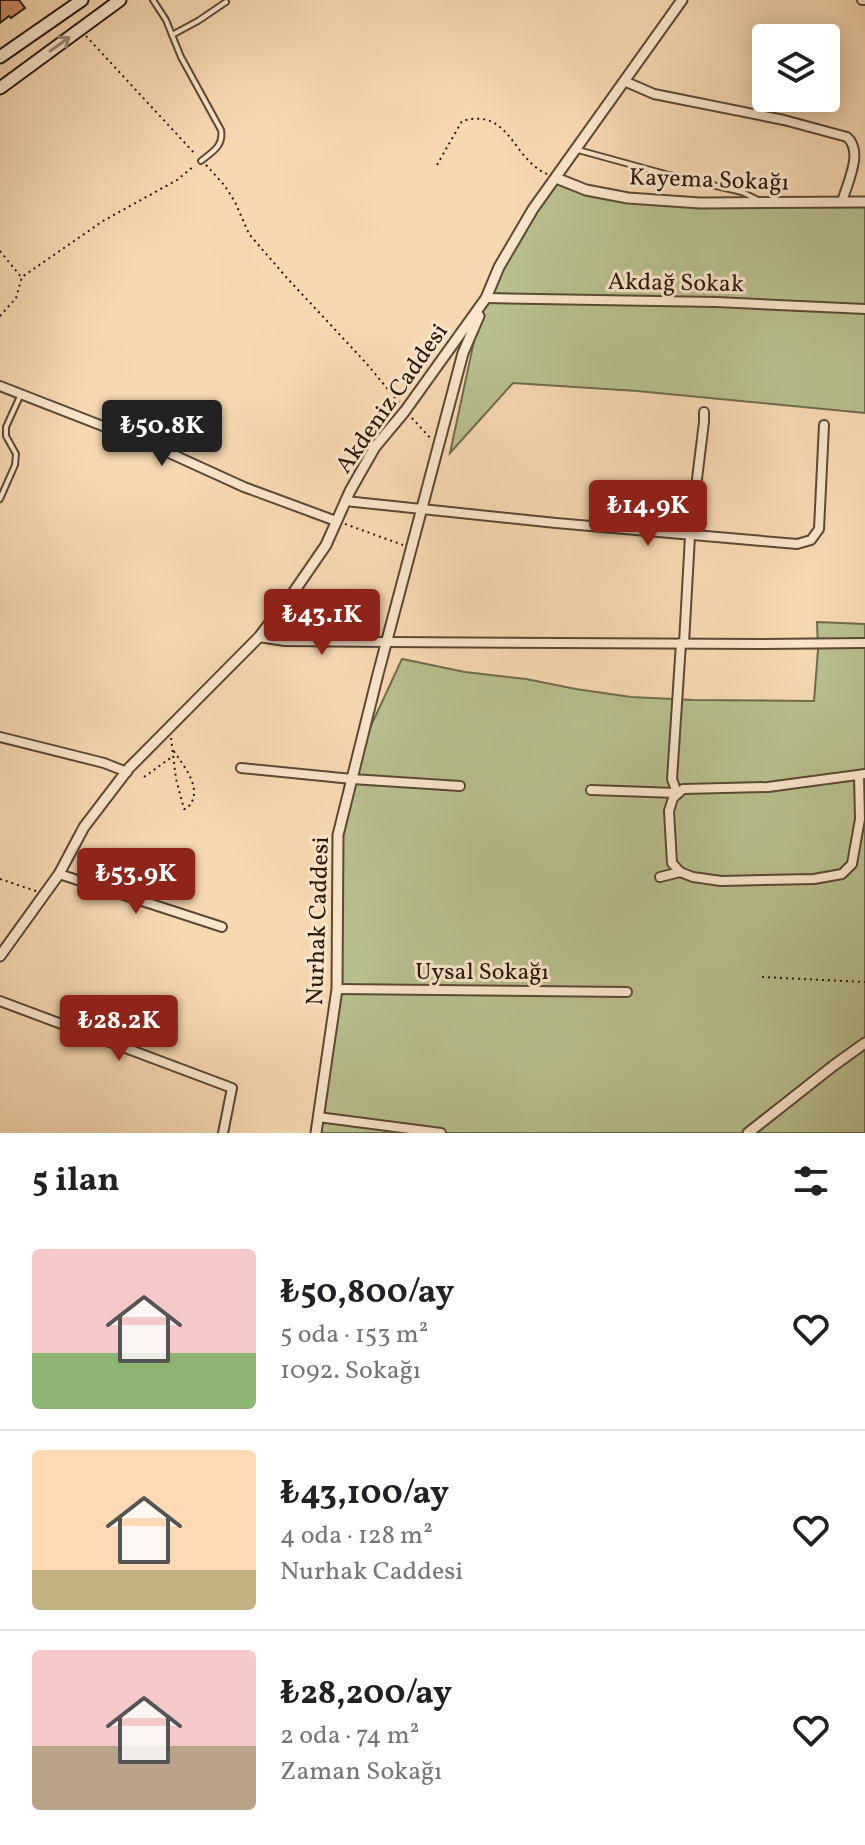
<!DOCTYPE html>
<html lang="tr">
<head>
<meta charset="utf-8">
<style>
	:root { --surface:#fff; --page:#f2f2f2; --text:#202124; --muted:#757577; --line:#e0e0e0; --accent:#8f2418 }
	body { margin:0; font-family:Vollkorn,serif; background:var(--page); color:var(--text); height:100vh; display:flex; flex-direction:column; font-size:30px; white-space:nowrap }
	* { box-sizing:border-box; margin:0 }
	p { font-size:26px; color:var(--muted) }
	.icon { flex:none; width:44px; height:44px; fill:none; stroke:currentColor; stroke-width:2; stroke-linecap:round; stroke-linejoin:round }
	.map { position:relative; height:1133px; overflow:hidden }
	.drawer { display:flex; flex-direction:column; background:var(--surface); flex:1 }
	.drawer>* { flex:none }
	.fabs { position:absolute; left:752px; top:24px; display:grid; gap:16px }
	.fabs a { display:grid; place-items:center; width:88px; height:88px; border-radius:8px; background:var(--surface); box-shadow:0 4px 20px #0003; font-size:40px }
	.price { position:absolute; translate:-50% -68px; padding:0 18px; border-radius:8px; background:var(--accent); color:#fff; font-size:26px; line-height:52px; filter:drop-shadow(0 2px 4px #0008) }
	.price::after { content:''; position:absolute; left:50%; top:48px; width:24px; height:18px; margin-left:-12px; background:inherit; clip-path:polygon(0 0,100% 0,50% 100%) }
	.price.on { background:#222; color:#fff }
	ul { padding:0; list-style:none }
	li { display:flex; align-items:center; gap:24px; height:200px; padding:0 32px }
	li+li { border-top:2px solid var(--line) }
	li span { display:grid; place-items:center; flex:none; width:224px; height:160px; border-radius:8px; color:#555 }
	li>.icon { margin-inline-start:auto }
	span .icon { width:96px; height:96px; fill:#fffc; stroke-width:1 }
	li b { font-size:34px }
	h2 { display:flex; justify-content:space-between; align-items:center; height:96px; padding:0 32px; font-size:34px }
	.map>svg:first-child { display:block }
	.green { fill:#b9c08e; stroke:#706c4e; stroke-width:2 }
	.building { fill:#cf8b63; stroke:#27180d; stroke-width:2 }
	.lines { fill:none; stroke-linecap:round; stroke-linejoin:round }
	.service-casing { stroke:#5b4836; stroke-width:8 }
	.minor-casing { stroke:#5b4836; stroke-width:12 }
	.tertiary-casing { stroke:#5b4836; stroke-width:13 }
	.secondary-casing { stroke:#27180d; stroke-width:15 }
	.path { stroke:#27180d; stroke-width:2; stroke-dasharray:2 4; stroke-linecap:butt }
	.service { stroke:#fae6cc; stroke-width:4 }
	.minor { stroke:#fae6cc; stroke-width:8 }
	.tertiary { stroke:#fae6cc; stroke-width:9 }
	.secondary { stroke:#fae6cc; stroke-width:11 }
	.oneway { stroke:#9b8976 }
	.labels { text-anchor:middle; stroke-width:6; stroke-linejoin:round; paint-order:stroke }
	.street-label { font-size:24px; fill:#27180d; stroke:#fae6cc }
</style>
</head>
<body>
<div class="map">
<svg width="865" height="1133" viewBox="0 0 865 1133">
	<rect width="100%" height="100%" fill="#f7d9b1"/>
	<filter id="stains"><feTurbulence type="fractalNoise" baseFrequency=".0025" numOctaves="4"/><feColorMatrix values="0 0 0 0 .2 0 0 0 0 .09 0 0 0 0 .02 0 0 0 .5 -.17"/></filter>
	<radialGradient id="worn" r=".72"><stop offset=".6" stop-color="#630" stop-opacity="0"/><stop offset="1" stop-color="#630" stop-opacity=".3"/></radialGradient>
	<g class="green">
		<path d="M555 178 618 198 865 202V413L637 391 513 383 450 453 483 299Z"/>
		<path d="M817 622 865 624V1133H316L336 998 341 835 368 732 402 659 465 672 526 679 576 689 631 697 693 700 814 701 818 650Z"/>
	</g>
	<path class="building" d="M0 0H19L25 8 11 18 9 16 0 23Z"/>
	<g class="lines">
		<defs>
			<g id="service">
				<path d="M153 0 166 20 181 57 221 130C224 146 212 152 201 161"/>
				<path d="M172 35 198 21 226 2"/>
				<path d="M578 150 669 175 742 192 758 200"/>
				<path d="M0 499 15 465 16 454 6 436V427L21 394"/>
			</g>
			<g id="minor">
				<path d="M862 0H865"/>
				<path d="M624 81 654 94 784 120 847 137C864 152 847 183 842 202"/>
				<path d="M486 298 716 302 865 309"/>
				<path d="M0 386 154 446 244 487 336 521"/>
				<path d="M345 501 556 523 797 544 811 540 819 529 824 425"/>
				<path d="M259 637 285 641 387 642 761 644 865 643"/>
				<path d="M684 643 690 536 704 422V412"/>
				<path d="M0 737 104 763 127 772"/>
				<path d="M241 768 352 779 460 786"/>
				<path d="M859 775 860 819 852 864 842 874 814 879 721 881 693 877 680 872 672 863 669 811 673 798 683 789 768 787 865 774"/>
				<path d="M591 790 677 793 672 779 681 643"/>
				<path d="M59 874 222 927"/>
				<path d="M660 877 680 872"/>
				<path d="M337 989 627 992"/>
				<path d="M0 1001 232 1088 223 1133"/>
				<path d="M318 1117 441 1133"/>
			</g>
			<g id="tertiary">
				<path d="M556 178 586 190 628 198 700 203 865 202"/>
				<path d="M0 956 59 874 84 827 129 768 259 637 293 593 326 545 350 491 375 447 405 411 486 298 499 267 533 209 682 0"/>
				<path d="M316 1133 337 989 338 835 378 674 463 353 479 316"/>
				<path d="M748 1133 833 1066 865 1043"/>
			</g>
			<g id="secondary">
				<path d="M0 57 82 0"/>
				<path d="M0 88 120 0"/>
			</g>
		</defs>
		<use href="#service" class="service-casing"/>
		<use href="#minor" class="minor-casing"/>
		<use href="#tertiary" class="tertiary-casing"/>
		<use href="#secondary" class="secondary-casing"/>
		<g class="path">
			<path d="M86 36 196 155"/>
			<path d="M206 165 225 186 235 202 249 234 287 278 367 364 400 404"/>
			<path d="M437 165 462 121C510 107 512 159 547 174"/>
			<path d="M0 251 21 277"/>
			<path d="M0 316 16 298 22 277 103 221 177 180 194 166"/>
			<path d="M412 418 432 440"/>
			<path d="M345 524 403 545"/>
			<path d="M171 738 176 779 184 809H186C206 792 184 766 173 750"/>
			<path d="M144 777 172 757"/>
			<path d="M0 879 36 891"/>
			<path d="M762 977 865 982"/>
		</g>
		<use href="#service" class="service"/>
		<use href="#minor" class="minor"/>
		<use href="#tertiary" class="tertiary"/>
		<use href="#secondary" class="secondary"/>
	</g>
	<defs><path id="oneway-shaft" d="M-6 0H5M1.5-3L5.5 0L1.5 3" fill="none" stroke-width="1.6" stroke-linecap="round" stroke-linejoin="round" transform="scale(2)"/></defs>
	<use class="oneway" href="#oneway-shaft" transform="translate(60 44) rotate(-36)"/>
	<g class="labels">
		<g class="street-label">
			<text transform="translate(709 179) rotate(2)" y="8">Kayema Sokağı</text>
			<text transform="translate(676 282) rotate(1)" y="8">Akdağ Sokak</text>
			<text transform="translate(391 398) rotate(-55)" y="8">Akdeniz Caddesi</text>
			<text transform="translate(317 921) rotate(-88)" y="8">Nurhak Caddesi</text>
			<text x="482" y="979">Uysal Sokağı</text>
		</g>
	</g>
	<rect width="100%" height="100%" filter="url(#stains)"/>
	<rect width="100%" height="100%" fill="url(#worn)"/>
</svg>
<div class="fabs">
<a><svg class="icon" aria-label="layers" viewBox="0 0 24 24"><path d="M12 4l9 5-9 5-9-5zM3 14l9 5 9-5"/></svg></a>
</div>
<b class="price on" style="left:162px;top:468px">₺50.8K</b>
<b class="price" style="left:648px;top:548px">₺14.9K</b>
<b class="price" style="left:322px;top:657px">₺43.1K</b>
<b class="price" style="left:136px;top:916px">₺53.9K</b>
<b class="price" style="left:119px;top:1063px">₺28.2K</b>
</div>
<section class="drawer">
<h2>5 ilan<svg class="icon" aria-label="filters" viewBox="0 0 24 24"><path d="M4 7h16M4 17h16"/><circle cx="9" cy="7" r="2"/><circle cx="15" cy="17" r="2"/></svg></h2>
<ul>
<li><span style="background:linear-gradient(#f6c9c9 65%,#8fb573 0)"><svg class="icon" aria-label="home" viewBox="0 0 24 24"><path d="M3 11l9-7 9 7M6 9v11h12V9"/></svg></span><div><b>₺50,800/ay</b><p>5 oda · 153 m²</p><p>1092. Sokağı</p></div><svg class="icon" aria-label="heart" viewBox="0 0 24 24"><path d="M12 20l-8-8c-3-5 5-10 8-4 3-6 11-1 8 4z"/></svg></li>
<li><span style="background:linear-gradient(#ffd9b3 75%,#c2b280 0)"><svg class="icon" aria-label="home" viewBox="0 0 24 24"><path d="M3 11l9-7 9 7M6 9v11h12V9"/></svg></span><div><b>₺43,100/ay</b><p>4 oda · 128 m²</p><p>Nurhak Caddesi</p></div><svg class="icon" aria-label="heart" viewBox="0 0 24 24"><path d="M12 20l-8-8c-3-5 5-10 8-4 3-6 11-1 8 4z"/></svg></li>
<li><span style="background:linear-gradient(#f6c9c9 60%,#b9a48a 0)"><svg class="icon" aria-label="home" viewBox="0 0 24 24"><path d="M3 11l9-7 9 7M6 9v11h12V9"/></svg></span><div><b>₺28,200/ay</b><p>2 oda · 74 m²</p><p>Zaman Sokağı</p></div><svg class="icon" aria-label="heart" viewBox="0 0 24 24"><path d="M12 20l-8-8c-3-5 5-10 8-4 3-6 11-1 8 4z"/></svg></li>
</ul>
</section>
</body>
</html>
